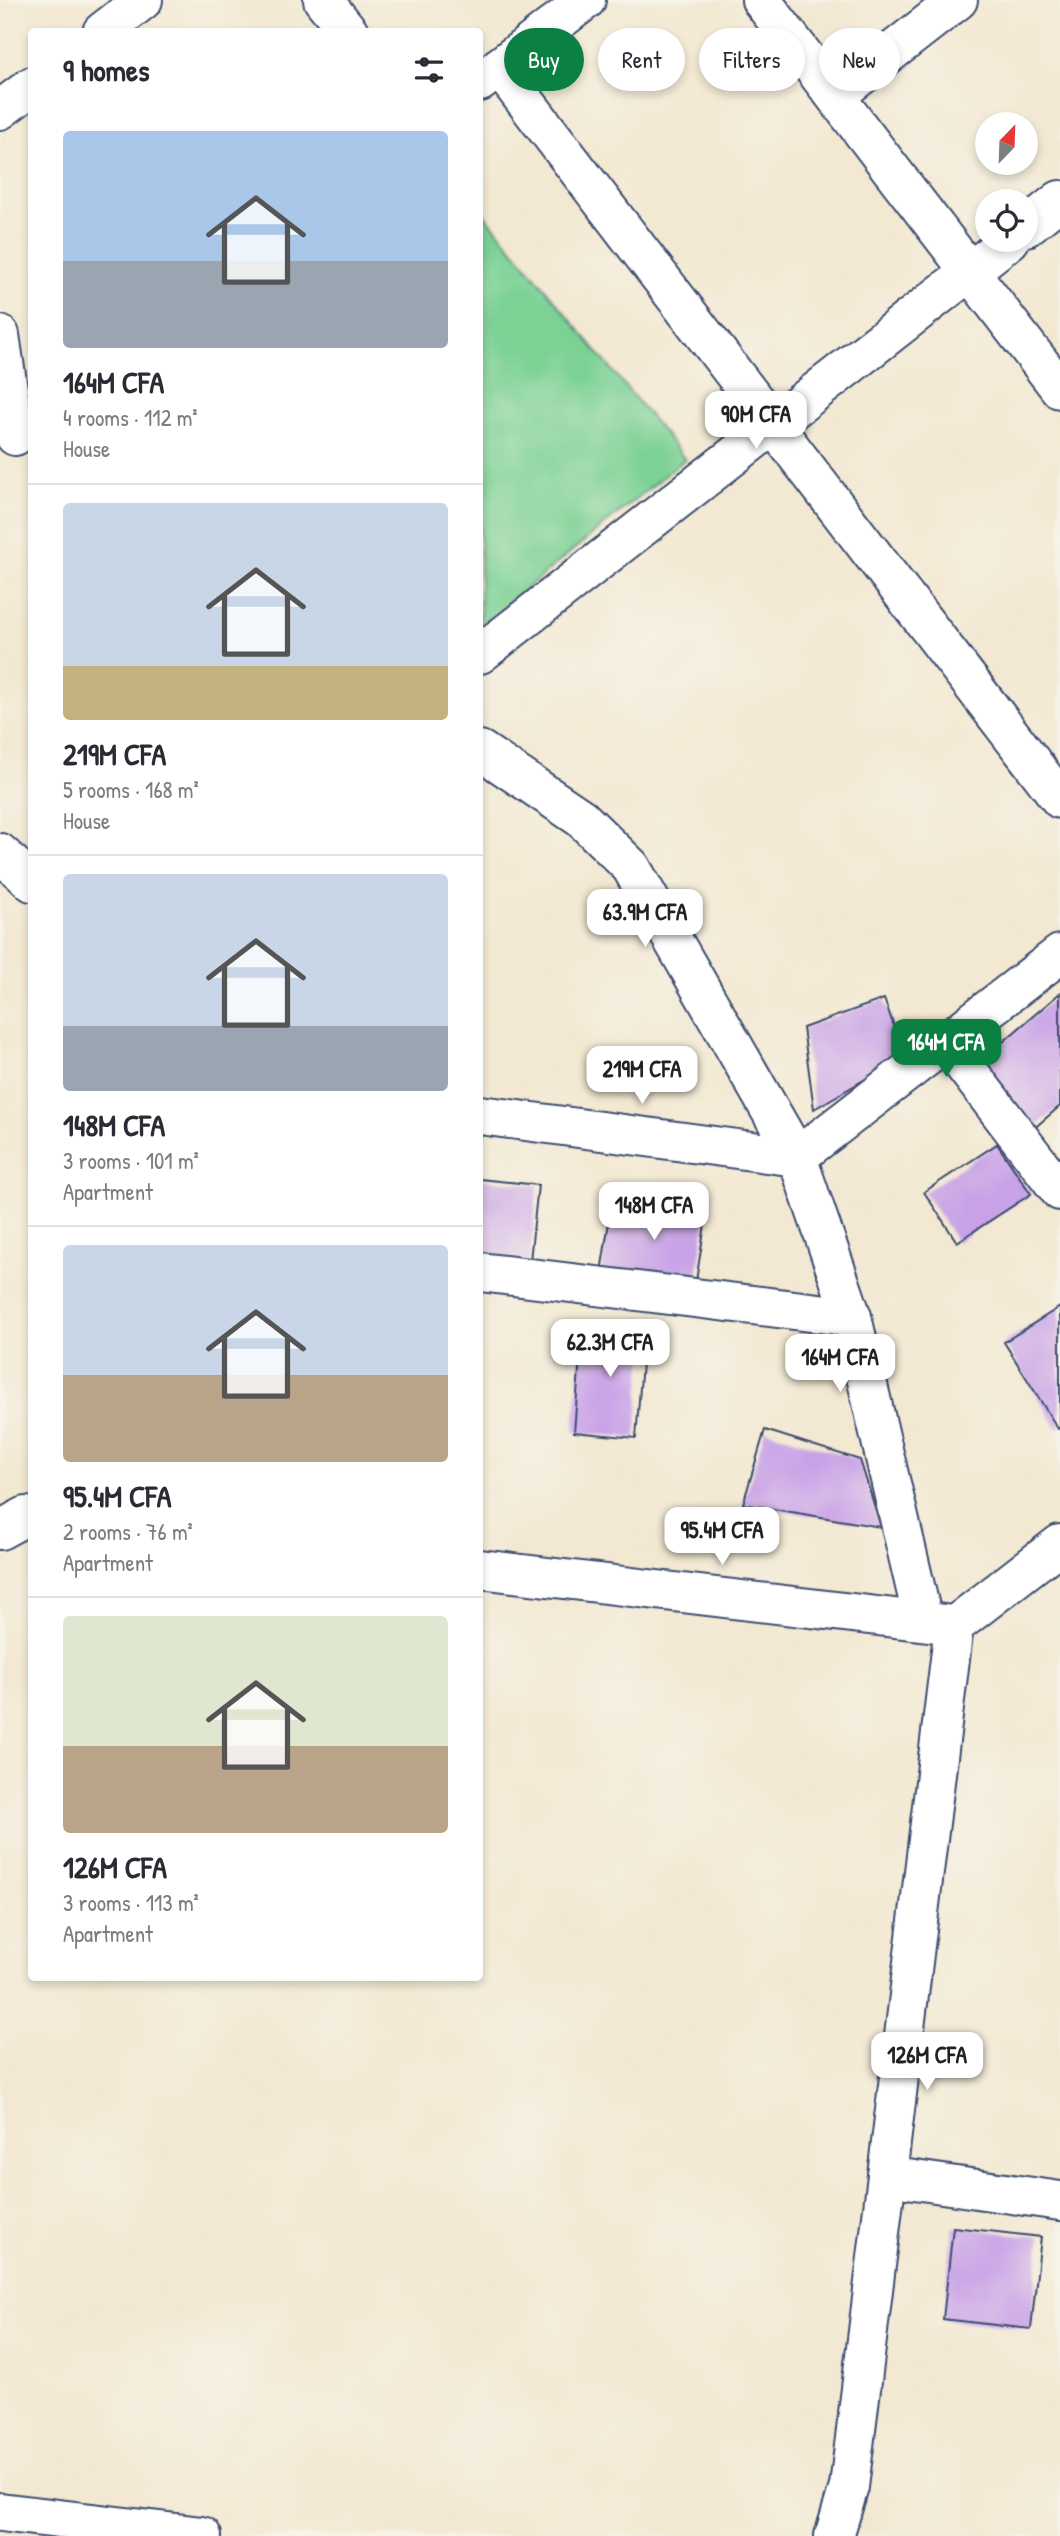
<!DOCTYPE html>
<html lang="en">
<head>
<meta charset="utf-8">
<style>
	:root { --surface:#fff; --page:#f2f2f3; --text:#2b2b33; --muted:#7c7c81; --line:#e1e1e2; --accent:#0b8043 }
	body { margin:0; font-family:"Patrick Hand",sans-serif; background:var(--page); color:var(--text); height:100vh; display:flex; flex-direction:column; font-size:26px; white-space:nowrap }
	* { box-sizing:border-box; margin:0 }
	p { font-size:23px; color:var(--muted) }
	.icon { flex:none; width:38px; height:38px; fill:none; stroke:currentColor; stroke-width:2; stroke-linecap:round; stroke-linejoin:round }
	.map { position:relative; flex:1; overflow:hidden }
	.side { position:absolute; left:28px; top:28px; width:455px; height:1953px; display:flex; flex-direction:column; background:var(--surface); border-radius:7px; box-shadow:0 4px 10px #0003 }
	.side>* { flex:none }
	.guide { position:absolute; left:504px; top:28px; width:450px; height:63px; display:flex; gap:14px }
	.needle { width:46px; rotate:23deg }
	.fabs { position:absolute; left:975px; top:112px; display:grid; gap:14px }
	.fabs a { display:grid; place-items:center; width:63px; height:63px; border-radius:50%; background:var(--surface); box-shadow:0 4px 10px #0003; font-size:35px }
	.price { position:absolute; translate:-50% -60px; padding:0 16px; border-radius:14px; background:#fff; color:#222; font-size:23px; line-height:46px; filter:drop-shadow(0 2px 4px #0008) }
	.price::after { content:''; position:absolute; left:50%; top:42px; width:21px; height:16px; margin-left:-10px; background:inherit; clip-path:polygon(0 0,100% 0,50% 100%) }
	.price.active { background:var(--accent); color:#fff }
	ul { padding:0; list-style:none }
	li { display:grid; align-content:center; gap:14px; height:371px; padding:0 35px }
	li+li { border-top:2px solid var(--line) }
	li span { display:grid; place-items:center; height:217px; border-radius:7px; color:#555 }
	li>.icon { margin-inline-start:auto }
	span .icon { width:126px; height:126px; fill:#fffc; stroke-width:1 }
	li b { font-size:30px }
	h2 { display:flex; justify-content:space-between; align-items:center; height:84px; padding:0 35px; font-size:30px }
	.chip { padding:0 24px; border-radius:32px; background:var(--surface); box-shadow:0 4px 10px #0003; font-size:24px; line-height:63px }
	.chip.active { background:var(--accent); color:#fff }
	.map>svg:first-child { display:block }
	.green { fill:#7bd195; stroke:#4b807a; stroke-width:2 }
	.building { fill:#c8a1e7 }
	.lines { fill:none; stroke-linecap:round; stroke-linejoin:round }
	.minor-casing { stroke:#3b4b6f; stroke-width:42 }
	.minor { stroke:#fff; stroke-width:38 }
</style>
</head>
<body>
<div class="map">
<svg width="1060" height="2536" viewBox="0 0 1060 2536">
	<rect width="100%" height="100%" fill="#f7f3e8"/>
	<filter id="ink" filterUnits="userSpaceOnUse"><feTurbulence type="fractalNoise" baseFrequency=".0143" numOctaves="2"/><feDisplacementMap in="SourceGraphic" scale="14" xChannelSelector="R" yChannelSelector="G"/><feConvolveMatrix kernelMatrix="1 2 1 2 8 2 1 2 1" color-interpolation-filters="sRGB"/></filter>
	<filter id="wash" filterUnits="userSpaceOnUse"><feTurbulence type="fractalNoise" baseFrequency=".00686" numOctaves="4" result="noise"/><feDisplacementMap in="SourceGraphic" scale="28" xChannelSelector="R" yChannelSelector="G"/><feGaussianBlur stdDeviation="1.57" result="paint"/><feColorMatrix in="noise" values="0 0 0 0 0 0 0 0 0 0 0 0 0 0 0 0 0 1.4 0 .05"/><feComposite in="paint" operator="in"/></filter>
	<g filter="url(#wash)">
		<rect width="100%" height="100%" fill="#f3e8d1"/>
		<path class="green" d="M480 209 685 459 480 626Z"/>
		<g id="blocks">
			<g class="building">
				<path d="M1060 993V1106L1032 1130 976 1065Z"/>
				<path d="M884 999 905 1056 814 1109 803 1028Z"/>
				<path d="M997 1144 1031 1194 957 1242 924 1192Z"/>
				<path d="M480 1179 538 1185 530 1261 480 1255Z"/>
				<path d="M613 1197 707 1212 695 1287 601 1272Z"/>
				<path d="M1060 1307V1427L1058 1429 1004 1342Z"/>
				<path d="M583 1320 645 1325 636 1438 574 1432Z"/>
				<path d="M765 1430 860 1460 881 1527 743 1504Z"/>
				<path d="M953 2227 1041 2237 1031 2329 943 2319Z"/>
			</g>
		</g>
	</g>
	<g filter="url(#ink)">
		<use href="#blocks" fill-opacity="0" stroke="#3b4b6f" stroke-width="2"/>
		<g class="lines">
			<defs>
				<g id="minor">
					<path d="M323 0 349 32"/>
					<path d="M761 0 1060 389"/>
					<path d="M102 32 143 0"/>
					<path d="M499 67 1060 799"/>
					<path d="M480 82 586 0"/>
					<path d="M835 96 958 0"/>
					<path d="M0 110 32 86"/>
					<path d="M1026 227 1060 200"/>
					<path d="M0 335 15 436"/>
					<path d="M480 654 1010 240"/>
					<path d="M480 750 581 818 631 867 797 1157 852 1317 923 1620"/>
					<path d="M0 853 32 882"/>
					<path d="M946 1042 1060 1191"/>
					<path d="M480 1115 797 1157 1060 954"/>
					<path d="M480 1272 852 1317"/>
					<path d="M0 1530 26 1516 32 1517"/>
					<path d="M480 1569 945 1624"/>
					<path d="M887 2176 1060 2201"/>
					<path d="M0 2512 202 2536"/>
					<path d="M834 2536 849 2487 954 1626 1060 1544"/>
				</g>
			</defs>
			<use href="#minor" class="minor-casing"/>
			<use href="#minor" class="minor"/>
		</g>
	</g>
</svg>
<div class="fabs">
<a><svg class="needle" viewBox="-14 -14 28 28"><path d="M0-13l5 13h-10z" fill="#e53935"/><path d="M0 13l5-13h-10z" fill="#7c7c81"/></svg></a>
<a><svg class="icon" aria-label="locate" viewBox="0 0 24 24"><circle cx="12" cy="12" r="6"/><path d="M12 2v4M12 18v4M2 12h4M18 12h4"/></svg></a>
</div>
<b class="price" style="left:756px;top:451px">90M CFA</b>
<b class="price" style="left:645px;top:949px">63.9M CFA</b>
<b class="price active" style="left:946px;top:1079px">164M CFA</b>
<b class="price" style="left:642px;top:1106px">219M CFA</b>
<b class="price" style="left:654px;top:1242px">148M CFA</b>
<b class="price" style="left:610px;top:1379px">62.3M CFA</b>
<b class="price" style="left:840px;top:1394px">164M CFA</b>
<b class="price" style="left:722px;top:1567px">95.4M CFA</b>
<b class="price" style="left:927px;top:2092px">126M CFA</b>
<div class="guide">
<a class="chip active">Buy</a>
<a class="chip">Rent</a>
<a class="chip">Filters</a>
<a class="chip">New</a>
</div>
<section class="side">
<h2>9 homes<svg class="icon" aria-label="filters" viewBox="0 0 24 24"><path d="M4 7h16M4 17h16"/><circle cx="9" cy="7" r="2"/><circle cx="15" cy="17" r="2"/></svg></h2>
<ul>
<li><span style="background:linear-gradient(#a9c7e8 60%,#9aa5b1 0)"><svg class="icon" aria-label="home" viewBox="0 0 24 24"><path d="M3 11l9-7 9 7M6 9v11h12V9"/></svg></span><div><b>164M CFA</b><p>4 rooms · 112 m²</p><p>House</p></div></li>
<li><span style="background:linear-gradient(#c9d6e8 75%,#c2b280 0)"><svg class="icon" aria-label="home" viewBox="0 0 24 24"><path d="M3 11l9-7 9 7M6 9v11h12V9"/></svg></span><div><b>219M CFA</b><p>5 rooms · 168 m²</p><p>House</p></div></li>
<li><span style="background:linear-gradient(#c9d6e8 70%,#9aa5b1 0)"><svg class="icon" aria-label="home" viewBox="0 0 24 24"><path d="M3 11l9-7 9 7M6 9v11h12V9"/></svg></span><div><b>148M CFA</b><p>3 rooms · 101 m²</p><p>Apartment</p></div></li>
<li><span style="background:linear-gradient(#c9d6e8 60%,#b9a48a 0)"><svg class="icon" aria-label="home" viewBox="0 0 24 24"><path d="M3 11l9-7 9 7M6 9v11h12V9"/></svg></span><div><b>95.4M CFA</b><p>2 rooms · 76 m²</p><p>Apartment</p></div></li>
<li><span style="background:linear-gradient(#dfe7d0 60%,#b9a48a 0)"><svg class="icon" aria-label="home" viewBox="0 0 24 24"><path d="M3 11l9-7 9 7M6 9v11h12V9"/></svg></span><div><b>126M CFA</b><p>3 rooms · 113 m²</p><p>Apartment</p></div></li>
</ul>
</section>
</div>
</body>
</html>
